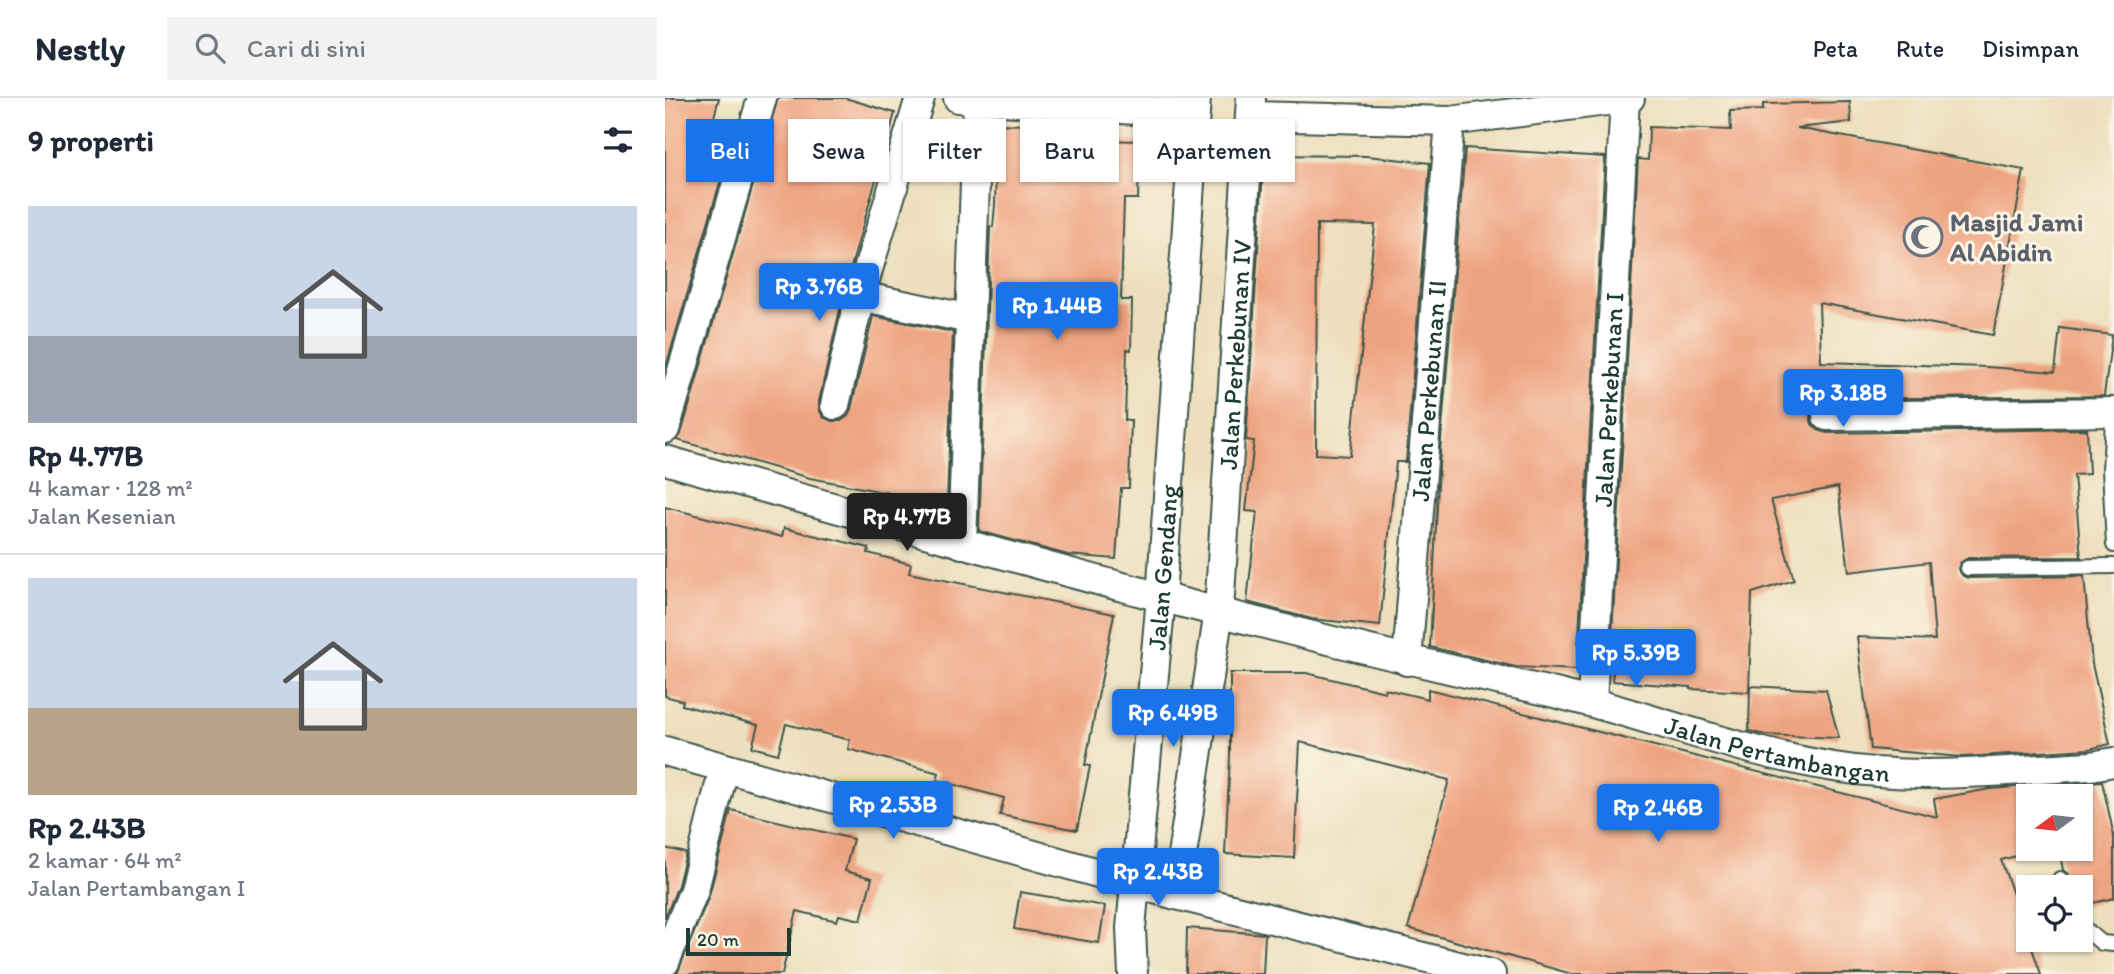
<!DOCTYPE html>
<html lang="id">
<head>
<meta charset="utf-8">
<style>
	:root { --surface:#fff; --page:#f2f2f3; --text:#1f2937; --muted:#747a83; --line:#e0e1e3; --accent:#1a73e8 }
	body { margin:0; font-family:Itim,sans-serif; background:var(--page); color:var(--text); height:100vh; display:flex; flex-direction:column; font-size:26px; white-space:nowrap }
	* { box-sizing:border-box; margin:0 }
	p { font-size:23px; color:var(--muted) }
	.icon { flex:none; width:38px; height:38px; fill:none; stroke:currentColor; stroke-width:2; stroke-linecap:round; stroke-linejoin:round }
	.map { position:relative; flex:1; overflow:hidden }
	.sheet { display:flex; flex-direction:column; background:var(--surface); width:665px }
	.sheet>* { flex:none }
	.banner { position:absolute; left:21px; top:21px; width:665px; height:63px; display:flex; gap:14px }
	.needle { width:46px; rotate:255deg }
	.buttons { position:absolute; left:1351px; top:686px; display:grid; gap:14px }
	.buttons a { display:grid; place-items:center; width:77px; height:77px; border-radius:0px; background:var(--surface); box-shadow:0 2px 5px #0004; font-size:35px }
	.scale { position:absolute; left:21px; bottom:18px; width:105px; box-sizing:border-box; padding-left:7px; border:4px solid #1f3d34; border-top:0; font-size:19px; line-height:24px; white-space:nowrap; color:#1f3d34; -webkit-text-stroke:5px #fcf5e5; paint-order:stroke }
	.price { position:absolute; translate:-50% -60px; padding:0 16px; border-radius:7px; background:var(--accent); color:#fff; font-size:23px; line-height:46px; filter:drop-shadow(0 2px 4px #0008) }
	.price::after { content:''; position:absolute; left:50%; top:42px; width:21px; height:16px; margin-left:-10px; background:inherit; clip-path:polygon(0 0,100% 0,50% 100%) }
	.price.active { background:#222; color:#fff }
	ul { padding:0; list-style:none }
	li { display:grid; align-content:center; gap:14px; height:371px; padding:0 28px }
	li+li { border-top:2px solid var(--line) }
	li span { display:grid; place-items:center; height:217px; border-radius:0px; color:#555 }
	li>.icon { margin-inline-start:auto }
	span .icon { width:126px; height:126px; fill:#fffc; stroke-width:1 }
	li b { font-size:30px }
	h2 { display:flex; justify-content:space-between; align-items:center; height:84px; padding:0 28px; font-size:30px }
	.chip { padding:0 24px; border-radius:0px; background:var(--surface); box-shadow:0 2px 5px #0004; font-size:24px; line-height:63px }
	.chip.active { background:var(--accent); color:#fff }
	header { display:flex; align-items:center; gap:42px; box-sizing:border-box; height:98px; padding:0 35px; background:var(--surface); border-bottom:2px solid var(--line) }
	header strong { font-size:33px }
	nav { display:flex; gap:38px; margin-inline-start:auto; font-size:24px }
	.search { width:490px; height:63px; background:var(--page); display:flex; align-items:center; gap:18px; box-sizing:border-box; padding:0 24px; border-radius:0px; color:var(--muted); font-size:26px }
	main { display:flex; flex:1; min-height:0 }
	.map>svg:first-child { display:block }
	.building { fill:#eea380; fill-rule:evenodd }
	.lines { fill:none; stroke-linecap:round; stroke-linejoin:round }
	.lane-casing { stroke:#3e5549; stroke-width:18 }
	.street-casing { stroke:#3e5549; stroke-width:32 }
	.lane { stroke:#fff; stroke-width:14 }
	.street { stroke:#fff; stroke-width:28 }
	.labels { text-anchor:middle; stroke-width:6; stroke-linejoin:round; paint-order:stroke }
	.worship-label { font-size:26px; font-weight:bold; fill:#5b616d; stroke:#fcf5e5; text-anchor:start }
	.street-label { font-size:26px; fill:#1f3d34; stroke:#fcf5e5 }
</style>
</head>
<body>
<header>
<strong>Nestly</strong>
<div class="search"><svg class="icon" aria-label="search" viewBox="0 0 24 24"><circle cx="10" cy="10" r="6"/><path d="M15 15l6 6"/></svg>Cari di sini</div>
<nav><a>Peta</a><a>Rute</a><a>Disimpan</a></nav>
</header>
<main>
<section class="sheet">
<h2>9 properti<svg class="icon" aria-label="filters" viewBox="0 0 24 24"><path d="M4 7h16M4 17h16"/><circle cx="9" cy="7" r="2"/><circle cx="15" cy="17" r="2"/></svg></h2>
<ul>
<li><span style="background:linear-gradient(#c9d6e8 60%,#9aa5b1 0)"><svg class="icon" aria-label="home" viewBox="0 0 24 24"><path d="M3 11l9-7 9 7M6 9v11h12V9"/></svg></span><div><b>Rp 4.77B</b><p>4 kamar · 128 m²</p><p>Jalan Kesenian</p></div></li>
<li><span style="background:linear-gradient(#c9d6e8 60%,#b9a48a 0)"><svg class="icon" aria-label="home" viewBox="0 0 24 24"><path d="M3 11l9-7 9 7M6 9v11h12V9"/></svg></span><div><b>Rp 2.43B</b><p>2 kamar · 64 m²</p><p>Jalan Pertambangan I</p></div></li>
</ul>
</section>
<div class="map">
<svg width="1449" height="876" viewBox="0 0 1449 876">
	<rect width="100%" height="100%" fill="#fcf5e5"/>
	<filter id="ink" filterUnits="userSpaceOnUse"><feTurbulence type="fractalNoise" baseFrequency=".0143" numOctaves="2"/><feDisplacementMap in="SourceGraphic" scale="14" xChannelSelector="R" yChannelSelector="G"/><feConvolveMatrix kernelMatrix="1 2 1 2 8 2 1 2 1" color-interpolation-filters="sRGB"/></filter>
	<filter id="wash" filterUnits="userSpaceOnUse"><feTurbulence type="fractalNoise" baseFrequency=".00686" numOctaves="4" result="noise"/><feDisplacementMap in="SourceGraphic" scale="28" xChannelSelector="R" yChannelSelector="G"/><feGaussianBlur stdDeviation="1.57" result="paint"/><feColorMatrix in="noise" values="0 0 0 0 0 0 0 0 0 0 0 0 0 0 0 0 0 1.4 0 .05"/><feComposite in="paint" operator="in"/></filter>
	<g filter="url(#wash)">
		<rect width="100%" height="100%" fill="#eddfbd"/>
		<g id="blocks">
			<g class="building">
				<path d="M0 0H54L45 34 68 40 0 272Z"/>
				<path d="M113 0H180L230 15 179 194 154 303V311L158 319 167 323H176L183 318 186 311 208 218 288 234 282 406 145 380 12 342 16 336Z"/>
				<path d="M1185 4 1186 24 1132 30 1359 72 1328 237 1154 205 1156 264 1322 269 1390 274 1395 230 1447 237 1439 298 1162 301 1154 303 1148 309 1145 318 1147 326 1153 332 1162 335 1422 331 1424 376 1409 377 1416 459 1303 460 1295 465 1293 471 1298 478 1303 480 1419 478 1427 566 1445 646 1424 651 1297 659 1206 651 1192 539 1270 542 1264 464 1184 474 1173 389 1106 402 1129 482 1087 495 1084 594 1026 591V589L947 583 948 574H945L973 61 983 62 984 29 1066 32 1065 13 1098 12V6Z"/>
				<path d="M332 26 395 28 394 41 475 43 473 101H459L456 202H467L466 252 462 251 460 322H466L464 390H456L451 461 403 457 314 433 325 129H328L330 107Z"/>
				<path d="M800 50 940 59 912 572 851 569 765 549 774 367Z"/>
				<path d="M599 57 702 58 765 65 741 364H731L715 528 647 521 582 504 592 414 581 413 589 343 581 342ZM652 126 710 127 685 358 651 356Z"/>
				<path d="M0 409 117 439 119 430 164 441V440L204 450 203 455 246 466 244 475 449 516 420 667 425 668 412 732 335 717 339 700 272 682 274 675 183 651 185 642 121 626 113 656 87 649 93 627 17 607 18 603 0 598Z"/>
				<path d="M565 575H641L720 594V591L763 601V591L1272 719 1269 701 1325 691 1437 683 1449 738V800L1416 808V789H1407L1404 777 1398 772 1394 751H1416V698H1363V751H1378L1336 762 1376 876H907L743 830 784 682 635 644 629 760 560 756 565 658Z"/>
				<path d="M1085 588 1161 592 1174 640 1100 637 1084 633Z"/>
				<path d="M66 712 188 741 180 773 207 780 196 822 174 817 172 823 132 813 117 876H12L44 798Z"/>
				<path d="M0 750 21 755 13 787 0 820Z"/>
				<path d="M355 794 440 808 434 845 349 831Z"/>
				<path d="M522 830 600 836 598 876H521Z"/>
			</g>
		</g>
	</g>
	<g filter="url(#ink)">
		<use href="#blocks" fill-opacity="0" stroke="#3e5549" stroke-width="2"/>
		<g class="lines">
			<defs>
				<g id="lane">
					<path d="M1449 309 1445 371 1449 447"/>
					<path d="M1303 470 1449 468"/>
					<path d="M1395 781 1398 789"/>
					<path d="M1416 828 1437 845 1449 846"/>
				</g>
				<g id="street">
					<path d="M293 0 530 16"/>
					<path d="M585 18 785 23 965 0"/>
					<path d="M195 198 305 221"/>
					<path d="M170 307 195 198 255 0"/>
					<path d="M1162 318 1448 314"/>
					<path d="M0 331 97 0"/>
					<path id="s1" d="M0 362C291 444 582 527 877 592 975 614 1069 653 1169 669 1253 683 1341 672 1426 668L1449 664"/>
					<path d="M297 446 313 1"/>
					<path id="s2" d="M742 563 785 23"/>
					<path id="s3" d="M927 604 960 1"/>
					<path d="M0 653 511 797 826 876"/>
					<path id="s4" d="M511 797 554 513 586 0"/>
					<path d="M0 864 29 792 59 670"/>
					<path id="s5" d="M468 876 466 830 496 499 531 0"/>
				</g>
			</defs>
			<use href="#lane" class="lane-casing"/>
			<use href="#street" class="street-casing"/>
			<use href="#lane" class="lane"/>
			<use href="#street" class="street"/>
		</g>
	</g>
	<defs>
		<symbol id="mosque-ring" viewBox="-11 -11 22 22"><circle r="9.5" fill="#fcf5e5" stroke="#6b7280" stroke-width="1.5"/><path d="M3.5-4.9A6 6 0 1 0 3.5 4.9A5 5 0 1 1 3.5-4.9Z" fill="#6b7280"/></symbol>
	</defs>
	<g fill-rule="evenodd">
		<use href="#mosque-ring" x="1236" y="117" width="44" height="44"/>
	</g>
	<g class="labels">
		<g class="worship-label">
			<text x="1285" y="133">Masjid Jami<tspan x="1285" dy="30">Al Abidin</tspan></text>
		</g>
		<g class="street-label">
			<text dy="9" stroke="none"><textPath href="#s4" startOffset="544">Jalan Perkebunan IV</textPath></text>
			<text dy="9" stroke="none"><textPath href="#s2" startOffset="271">Jalan Perkebunan II</textPath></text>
			<text dy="9" stroke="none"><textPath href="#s3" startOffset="303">Jalan Perkebunan I</textPath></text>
			<text dy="9" stroke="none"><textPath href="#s5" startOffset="408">Jalan Gendang</textPath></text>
			<text dy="9" stroke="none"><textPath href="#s1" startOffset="1150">Jalan Pertambangan</textPath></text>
		</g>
	</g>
</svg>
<div class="buttons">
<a><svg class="needle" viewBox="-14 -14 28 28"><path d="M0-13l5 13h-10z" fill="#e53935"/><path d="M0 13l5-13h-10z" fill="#747a83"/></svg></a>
<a><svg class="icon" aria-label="locate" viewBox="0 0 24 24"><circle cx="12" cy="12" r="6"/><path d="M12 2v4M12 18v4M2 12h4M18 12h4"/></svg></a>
</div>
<div class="scale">20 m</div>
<b class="price" style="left:154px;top:225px">Rp 3.76B</b>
<b class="price" style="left:392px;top:244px">Rp 1.44B</b>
<b class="price" style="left:1178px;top:331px">Rp 3.18B</b>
<b class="price active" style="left:242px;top:455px">Rp 4.77B</b>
<b class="price" style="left:971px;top:591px">Rp 5.39B</b>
<b class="price" style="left:508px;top:651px">Rp 6.49B</b>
<b class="price" style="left:228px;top:743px">Rp 2.53B</b>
<b class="price" style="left:993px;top:746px">Rp 2.46B</b>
<b class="price" style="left:493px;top:810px">Rp 2.43B</b>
<div class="banner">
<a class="chip active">Beli</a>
<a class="chip">Sewa</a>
<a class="chip">Filter</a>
<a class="chip">Baru</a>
<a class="chip">Apartemen</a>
</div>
</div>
</main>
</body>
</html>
